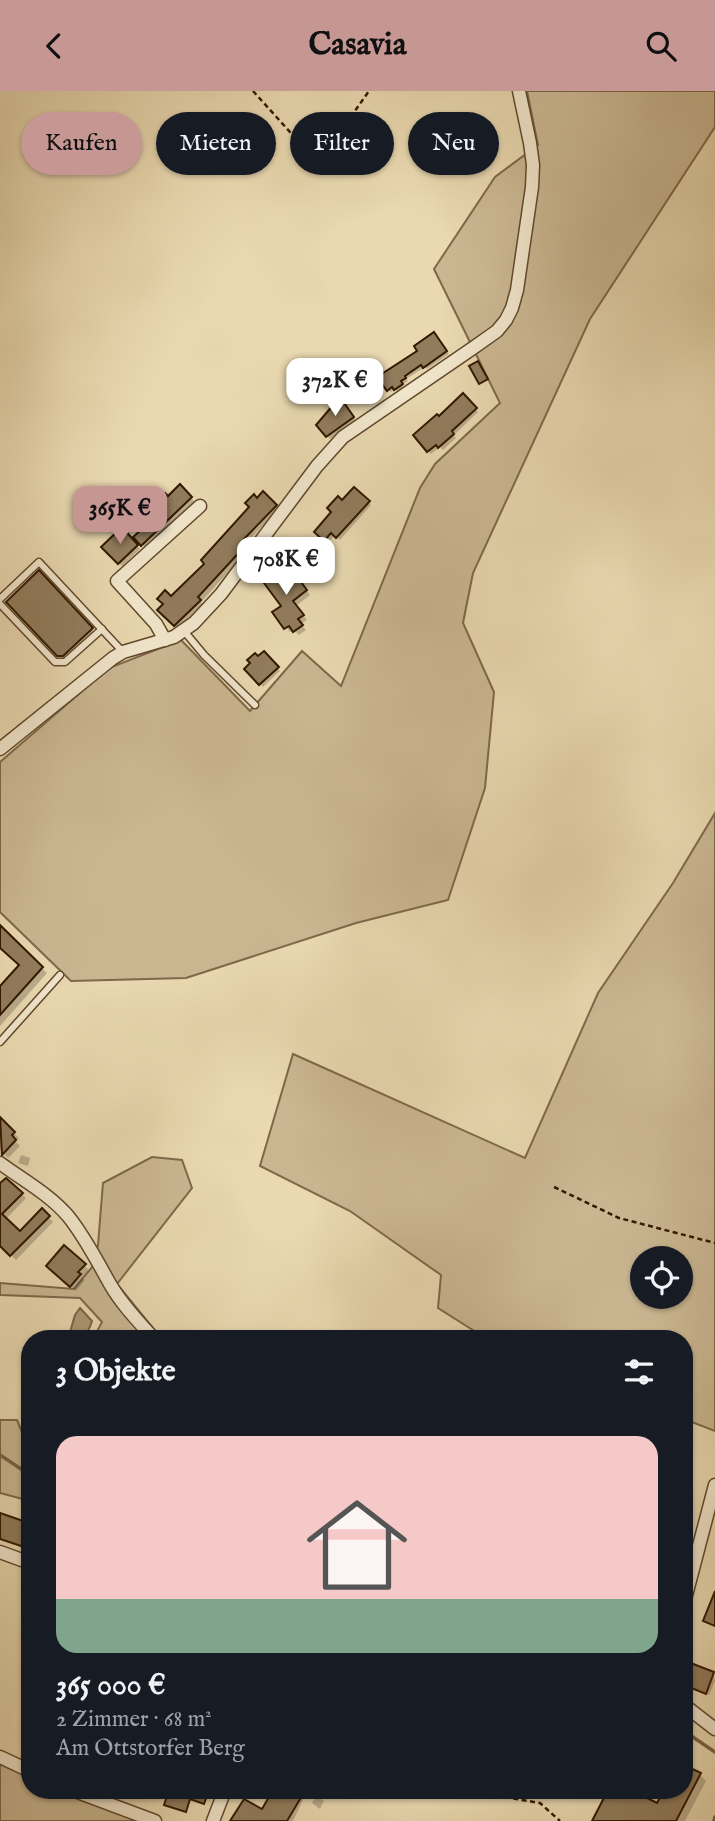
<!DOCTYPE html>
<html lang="de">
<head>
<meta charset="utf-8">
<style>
	:root { --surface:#171b24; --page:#20242c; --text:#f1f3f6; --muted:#9ea1a6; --line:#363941; --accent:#c59692 }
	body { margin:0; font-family:"IM FELL English",serif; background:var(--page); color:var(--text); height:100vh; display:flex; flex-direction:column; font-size:26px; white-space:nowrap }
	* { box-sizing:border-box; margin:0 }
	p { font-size:23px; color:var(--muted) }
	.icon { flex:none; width:38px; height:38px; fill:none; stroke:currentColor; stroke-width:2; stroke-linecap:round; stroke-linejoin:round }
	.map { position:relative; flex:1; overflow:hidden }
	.side { position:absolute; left:21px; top:1239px; width:672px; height:469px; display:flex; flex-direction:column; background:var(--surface); border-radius:28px; box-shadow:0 2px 5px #0004 }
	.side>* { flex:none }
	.top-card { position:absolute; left:21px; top:21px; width:674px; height:63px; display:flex; gap:14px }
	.fabs { position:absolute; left:630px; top:1155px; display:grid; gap:14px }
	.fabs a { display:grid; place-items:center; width:63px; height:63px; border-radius:50%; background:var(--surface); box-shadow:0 2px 5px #0004; font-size:35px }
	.price { position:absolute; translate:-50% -60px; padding:0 16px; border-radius:14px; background:#fff; color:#222; font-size:23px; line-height:46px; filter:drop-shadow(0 2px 4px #0008) }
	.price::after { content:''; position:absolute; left:50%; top:42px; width:21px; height:16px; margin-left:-10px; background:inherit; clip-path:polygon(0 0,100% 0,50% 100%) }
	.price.current { background:var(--accent); color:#111 }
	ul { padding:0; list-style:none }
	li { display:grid; align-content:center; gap:14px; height:371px; padding:0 35px }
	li+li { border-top:2px solid var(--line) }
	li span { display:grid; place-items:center; height:217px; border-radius:21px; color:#555 }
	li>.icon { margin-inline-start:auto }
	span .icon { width:126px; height:126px; fill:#fffc; stroke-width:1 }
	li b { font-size:30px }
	h2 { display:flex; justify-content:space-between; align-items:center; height:84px; padding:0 35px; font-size:30px }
	.pill { padding:0 24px; border-radius:32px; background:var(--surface); box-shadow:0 2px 5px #0004; font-size:24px; line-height:63px }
	.pill.current { background:var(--accent); color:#111 }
	header { display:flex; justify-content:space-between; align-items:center; height:91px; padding:0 35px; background:var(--accent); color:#111; font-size:32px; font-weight:700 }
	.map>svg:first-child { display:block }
	.green { fill:#cab792; stroke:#7e6849; stroke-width:2; fill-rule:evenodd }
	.water { fill:#ab9774; stroke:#7b6446; stroke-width:2 }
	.shadow { fill:#0003 }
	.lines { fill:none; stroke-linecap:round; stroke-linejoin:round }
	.stream { stroke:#7b6446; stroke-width:3.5 }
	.building { fill:#917c5c; stroke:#321800; stroke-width:2 }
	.service-casing { stroke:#60482c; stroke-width:9 }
	.minor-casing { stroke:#60482c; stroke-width:15 }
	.path { stroke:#321800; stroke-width:2.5; stroke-dasharray:5 3.5; stroke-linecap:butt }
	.service { stroke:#f1e6cc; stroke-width:6 }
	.minor { stroke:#f1e6cc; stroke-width:12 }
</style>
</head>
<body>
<header><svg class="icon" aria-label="back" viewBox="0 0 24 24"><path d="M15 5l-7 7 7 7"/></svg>Casavia<svg class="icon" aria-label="search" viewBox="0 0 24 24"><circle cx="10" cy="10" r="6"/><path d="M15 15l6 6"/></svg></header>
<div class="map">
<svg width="715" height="1730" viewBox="0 0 715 1730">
	<rect width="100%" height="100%" fill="#e9d8b0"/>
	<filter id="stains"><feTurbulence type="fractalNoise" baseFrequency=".00286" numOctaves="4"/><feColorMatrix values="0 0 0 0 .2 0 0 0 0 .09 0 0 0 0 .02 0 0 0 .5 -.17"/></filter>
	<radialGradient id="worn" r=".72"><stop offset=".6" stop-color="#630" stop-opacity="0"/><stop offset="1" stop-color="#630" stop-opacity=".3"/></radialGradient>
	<g class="green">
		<path d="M527 0H715V36L590 228 473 482 463 532 494 601 485 697 448 809 356 832 186 887 71 890 0 821V671L109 577 181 549 250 620 302 560 341 595 420 397 435 373 500 312 434 178 495 86 538 54Z"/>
		<path d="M715 722V1340L684 1328V1248H487L438 1217 441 1184 350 1120 260 1075 293 963 525 1067 598 902 673 792ZM642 1167H681V1206H642Z"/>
		<path d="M152 1066 182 1069 192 1097 117 1193 162 1248H93L102 1231 80 1207 0 1204V1192L74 1198 93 1175 98 1154 103 1092Z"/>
		<path d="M0 1329H17L30 1360V1410L0 1402Z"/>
		<path d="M0 1670 30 1683V1699H69L145 1730H0Z"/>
	</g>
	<path class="water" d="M80 1217 92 1230C88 1244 83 1248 68 1248L75 1224Z"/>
	<g class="shadow">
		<path d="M437 246 449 263 427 278 425 276 406 288 408 290 402 294 404 296 398 301 395 298 391 301 388 298Z"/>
		<path d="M463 305 478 321 454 344 456 347 443 359 440 356 431 363 415 344 439 327Z"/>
		<path d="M343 311 356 330 330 348 319 334Z"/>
		<path d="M180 396 195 411 146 457 136 447 152 431Z"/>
		<path d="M354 398 371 414 340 449 335 444 328 452 316 441Z"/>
		<path d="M263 403 279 418 245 453 250 457 201 511 203 514 178 538 160 519 206 473Z"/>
		<path d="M122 439 140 458 122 475 104 456Z"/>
		<path d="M39 482 98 545 70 572H66L8 511Z"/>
		<path d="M296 486 310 504 296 515 307 529 301 533 306 539 299 544 294 539 290 541 275 522 283 515 285 487Z"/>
		<path d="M264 562 280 580 263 596 247 578Z"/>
		<path d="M0 837 47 882 0 935V897L21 874 0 855Z"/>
		<path d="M4 1032 19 1047 16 1051 20 1055 8 1067 0 1058V1035Z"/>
		<path d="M21 1064 30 1067 28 1075 18 1072Z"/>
		<path d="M6 1089 26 1107 6 1128 20 1142 42 1119 53 1131 16 1169 0 1153V1095Z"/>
		<path d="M84 1174 89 1179 82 1187 85 1189 76 1200 53 1180Z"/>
		<path d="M0 1423 28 1436 30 1451 27 1458 0 1447Z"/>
		<path d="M713 1583 715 1590 709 1604 684 1595V1585Z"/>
		<path d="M700 1684 706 1690 685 1730H592L610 1699H648L644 1707 658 1714 684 1699Z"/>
		<path d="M107 1699H123L120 1705Z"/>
		<path d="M136 1699H152L150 1705Z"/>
		<path d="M302 1704 304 1707 293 1730H232L244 1710 263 1721Z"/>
		<path d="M316 1705 324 1710 320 1718 312 1712Z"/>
	</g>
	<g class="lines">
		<g class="stream">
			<path d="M0 1364 30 1384"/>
			<path d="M684 1640 715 1661"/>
			<path d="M511 1699 529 1704 537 1699"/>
			<path d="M714 1730 715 1726"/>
		</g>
	</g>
	<g class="building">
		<path d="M434 241 447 260 423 277 421 274 405 285 406 287 401 290 403 293 394 299 392 296 387 300 377 286 417 260 414 255Z"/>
		<path d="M478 270 488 288 479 293 469 275Z"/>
		<path d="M463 302 477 317 452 340 454 343 438 357 436 354 427 361 413 344 437 323 439 325Z"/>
		<path d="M340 306 354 326 326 346 316 334Z"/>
		<path d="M180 393 192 406 141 455 133 446 150 431 141 422 159 404 161 406 165 402 168 405Z"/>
		<path d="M354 396 370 410 336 447 331 442 324 450 314 441 331 421 327 417 338 405 342 409Z"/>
		<path d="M263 400 277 414 243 449 247 453 198 506 201 509 174 535 157 519 163 513 157 508 165 499 171 505 204 473 201 469 249 416 245 412 254 403 257 407Z"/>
		<path d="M122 436 138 454 118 473 101 456Z"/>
		<path d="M277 475 285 485 292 479 307 499 293 510 304 524 298 528 303 534 293 541 289 535 284 538 272 521 281 515 261 488Z"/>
		<path d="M39 479 93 537 63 565H57L6 511Z"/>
		<path d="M264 560 279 576 259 594 244 578 250 572 247 569 255 562 258 565Z"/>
		<path d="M0 834 43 876 0 924V895L19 874 0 857Z"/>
		<path d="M0 1026 15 1041 12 1044 16 1049 2 1064Z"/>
		<path d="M6 1087 23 1102 2 1123 20 1140 42 1117 50 1125 10 1165 0 1155V1092Z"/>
		<path d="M64 1154 86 1173 78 1181 81 1183 70 1196 46 1175Z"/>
		<path d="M0 1422 26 1431 25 1436 30 1438V1442L24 1456 0 1448Z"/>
		<path d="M715 1500V1535L703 1530Z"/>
		<path d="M688 1571 714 1581 706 1603 684 1594V1580Z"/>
		<path d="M684 1674 701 1682 676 1730H592L608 1699H639L637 1702 657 1712 664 1699H684Z"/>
		<path d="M169 1699H209L204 1713 190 1708 186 1721 164 1714Z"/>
		<path d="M273 1699H296L303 1703 287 1730H230L244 1708 262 1718Z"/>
	</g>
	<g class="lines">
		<defs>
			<g id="service">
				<path d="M0 508 39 471 123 561"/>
				<path d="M0 513 55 571H65L102 538"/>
				<path d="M184 540 204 564 255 614"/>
				<path d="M0 951 60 884"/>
			</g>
			<g id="minor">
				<path d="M165 549 156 533 117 490 200 415"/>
				<path d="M0 658 113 567 123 561 174 546 194 532 221 503 317 375 343 346 473 257 497 240 506 229 512 217 517 199 532 96 533 74 530 52 519 0"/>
				<path d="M0 1072C23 1089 49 1103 68 1125 85 1146 97 1170 110 1193 122 1214 139 1231 154 1248"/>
				<path d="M0 1461 30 1472"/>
				<path d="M684 1512 715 1394"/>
				<path d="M684 1614 715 1638"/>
				<path d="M0 1666 30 1680"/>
				<path d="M72 1699 155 1730"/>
				<path d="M213 1730 225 1699"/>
			</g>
		</defs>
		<use href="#service" class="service-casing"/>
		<use href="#minor" class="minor-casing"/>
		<g class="path">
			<path d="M253 0 308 61 320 65 326 61 369 0"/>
			<path d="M554 1096 619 1127 715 1152"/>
			<path d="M463 1699 540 1712 560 1730"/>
		</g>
		<use href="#service" class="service"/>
		<use href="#minor" class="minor"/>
	</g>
	<rect width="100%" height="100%" filter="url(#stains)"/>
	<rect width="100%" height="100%" fill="url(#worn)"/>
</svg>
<div class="fabs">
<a><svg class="icon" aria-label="locate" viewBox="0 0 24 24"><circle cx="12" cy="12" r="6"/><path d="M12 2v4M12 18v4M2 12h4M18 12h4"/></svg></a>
</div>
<b class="price" style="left:335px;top:327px">372K €</b>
<b class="price current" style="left:120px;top:455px">365K €</b>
<b class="price" style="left:286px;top:506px">708K €</b>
<div class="top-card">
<a class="pill current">Kaufen</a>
<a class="pill">Mieten</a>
<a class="pill">Filter</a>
<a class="pill">Neu</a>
</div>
<section class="side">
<h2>3 Objekte<svg class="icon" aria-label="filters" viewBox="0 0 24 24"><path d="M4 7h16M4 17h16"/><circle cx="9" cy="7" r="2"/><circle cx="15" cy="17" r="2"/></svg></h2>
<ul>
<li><span style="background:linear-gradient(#f6c9c9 75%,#7fa58c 0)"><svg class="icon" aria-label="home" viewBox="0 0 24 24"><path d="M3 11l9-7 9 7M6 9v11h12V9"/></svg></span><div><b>365 000 €</b><p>2 Zimmer · 68 m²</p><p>Am Ottstorfer Berg</p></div></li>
</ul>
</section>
</div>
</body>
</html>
